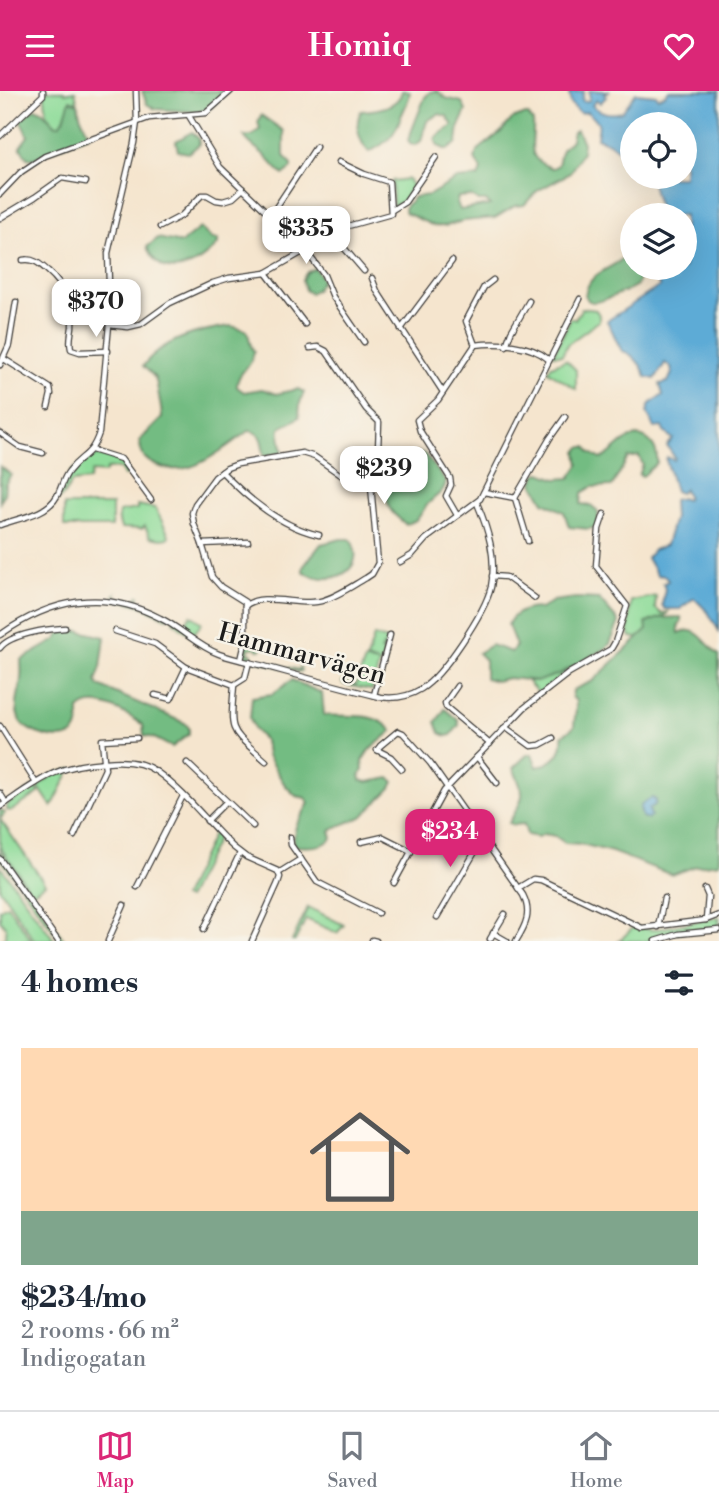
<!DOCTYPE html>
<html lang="en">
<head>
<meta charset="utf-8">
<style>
	:root { --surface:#fff; --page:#f2f2f3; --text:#1f2937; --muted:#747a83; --line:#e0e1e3; --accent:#db2777 }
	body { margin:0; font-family:"Libre Bodoni",serif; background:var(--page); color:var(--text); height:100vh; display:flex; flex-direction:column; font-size:26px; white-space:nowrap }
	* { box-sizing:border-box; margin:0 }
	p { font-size:23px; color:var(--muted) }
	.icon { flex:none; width:38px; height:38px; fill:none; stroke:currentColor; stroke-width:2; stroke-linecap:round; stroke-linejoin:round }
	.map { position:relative; height:850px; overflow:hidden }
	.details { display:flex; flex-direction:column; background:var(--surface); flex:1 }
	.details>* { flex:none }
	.controls { position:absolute; left:620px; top:21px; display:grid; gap:14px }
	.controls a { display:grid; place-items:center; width:77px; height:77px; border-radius:50%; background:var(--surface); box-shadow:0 7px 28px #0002; font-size:35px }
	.price { position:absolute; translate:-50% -60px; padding:0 16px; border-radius:14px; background:#fff; color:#222; font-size:23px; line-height:46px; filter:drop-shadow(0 2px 4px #0008) }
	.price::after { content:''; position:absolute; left:50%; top:42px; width:21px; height:16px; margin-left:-10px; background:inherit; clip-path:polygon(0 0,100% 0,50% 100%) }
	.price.selected { background:var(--accent); color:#fff }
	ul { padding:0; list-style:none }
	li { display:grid; align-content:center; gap:14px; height:371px; padding:0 21px }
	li+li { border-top:2px solid var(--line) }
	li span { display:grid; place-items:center; height:217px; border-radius:0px; color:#555 }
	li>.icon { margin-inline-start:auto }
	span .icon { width:126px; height:126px; fill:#fffc; stroke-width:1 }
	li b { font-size:30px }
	h2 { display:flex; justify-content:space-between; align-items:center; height:84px; padding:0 21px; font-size:30px }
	header { display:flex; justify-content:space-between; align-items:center; height:91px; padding:0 21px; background:var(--accent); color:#fff; font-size:32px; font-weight:600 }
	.dock { display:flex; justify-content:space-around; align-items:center; height:98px; border-top:2px solid var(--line); background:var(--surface); font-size:19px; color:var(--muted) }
	.dock a { display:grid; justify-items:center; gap:4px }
	.dock .selected { color:var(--accent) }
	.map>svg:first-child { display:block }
	.green { fill:#8fdc9a; stroke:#567c5b; stroke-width:2 }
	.forest { fill:#73bc82; stroke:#486c4f; stroke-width:2; fill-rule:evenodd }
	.water { fill:#5dabd6; stroke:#3c6479; stroke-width:2 }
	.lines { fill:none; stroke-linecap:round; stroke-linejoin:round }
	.minor-casing { stroke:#3d3a37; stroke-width:7 }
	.minor { stroke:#fff; stroke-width:4.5 }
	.labels { text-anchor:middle; stroke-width:5; stroke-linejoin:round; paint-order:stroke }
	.street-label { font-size:26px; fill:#1c1c1c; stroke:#f7f3e8 }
</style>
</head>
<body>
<header><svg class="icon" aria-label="menu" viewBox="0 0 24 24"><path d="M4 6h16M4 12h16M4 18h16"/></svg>Homiq<svg class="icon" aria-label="heart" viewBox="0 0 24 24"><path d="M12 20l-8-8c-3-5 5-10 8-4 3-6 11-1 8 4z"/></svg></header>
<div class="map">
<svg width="719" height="850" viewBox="0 0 719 850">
	<rect width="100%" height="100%" fill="#f7f3e8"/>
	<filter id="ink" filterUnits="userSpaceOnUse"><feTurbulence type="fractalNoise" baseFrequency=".0143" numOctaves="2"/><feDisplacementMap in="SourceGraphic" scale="14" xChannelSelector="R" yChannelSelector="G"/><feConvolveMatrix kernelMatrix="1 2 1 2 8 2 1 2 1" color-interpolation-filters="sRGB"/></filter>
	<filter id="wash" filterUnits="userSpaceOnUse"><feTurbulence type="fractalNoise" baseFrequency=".00686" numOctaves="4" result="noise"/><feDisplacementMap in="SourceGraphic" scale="28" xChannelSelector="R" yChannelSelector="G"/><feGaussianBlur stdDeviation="1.57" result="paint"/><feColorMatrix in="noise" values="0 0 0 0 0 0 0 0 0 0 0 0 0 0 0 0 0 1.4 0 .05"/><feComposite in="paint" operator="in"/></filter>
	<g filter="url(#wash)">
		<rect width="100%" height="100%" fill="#f5e5ce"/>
		<g class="green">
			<path d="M44 0H64L65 2 75 0 78 13 75 10 62 32 56 34 47 24Z"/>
			<path d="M408 88 412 95 405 108 393 116 392 90Z"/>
			<path d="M582 217 596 219 599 224V230L568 253 562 264H553L571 227 575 228Z"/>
			<path d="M566 269 576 279V298L548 280 551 275Z"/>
			<path d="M91 364C107 365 124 366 128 385H124L120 377 107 378 105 382 92 381 89 389 72 391 63 405 56 410 71 381Z"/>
			<rect x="64" y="414" width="48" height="22"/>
			<path d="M137 414 155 417 169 444 168 447 162 448 150 446 145 435 142 438 121 437 118 428 119 421 137 418Z"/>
			<path d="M116 502V506L135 510 139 504 138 509 171 526 167 527 139 514 115 508 114 505Z"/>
			<path d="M656 505 655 517 662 523 668 521 665 525 647 532V539L638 547 631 546 628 540 631 510Z"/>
			<path d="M191 524 202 532 192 545 173 530 176 526V529L184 534Z"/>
			<path d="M374 545 387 549 385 559H383L384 553 381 560 384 562 381 572H378L379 573 372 599 345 594 342 592 344 588 346 589V592L356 594 365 569 377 572 367 568Z"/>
			<path d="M263 552 261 559H258V556L249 557 248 562 252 563 251 567 299 579 300 576 301 580 298 581 247 567 245 563 247 553Z"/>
			<path d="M571 577 539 603 527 590H539Z"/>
			<path d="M71 678 52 716 38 695 54 683Z"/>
			<path d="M35 695 39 702 11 720 7 719V714Z"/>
			<path d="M0 719 5 722 0 728 45 793 32 802 0 756Z"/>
			<path d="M214 741 218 746 187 808 183 806Z"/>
			<path d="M0 760 65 850H61L0 767Z"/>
			<path d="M0 775 55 850H35L0 798Z"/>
			<path d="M7 814 32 850H0L5 847 6 836 0 829V818Z"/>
			<path d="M308 816 344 834 337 842 306 828 295 850H292Z"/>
			<path d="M719 826V836L672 842 647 850H619L634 836 653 839Z"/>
		</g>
		<g class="forest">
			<path d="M142 0H227L211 17 199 21 155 18 147 13Z"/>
			<path d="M402 0H410C409 12 404 17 400 28 395 45 385 53 369 61 359 51 354 33 361 20 376 19 398 17 402 0Z"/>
			<path d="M437 0 446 7 462 11 466 20 459 35 457 52 447 59 438 55 435 48 441 42 453 35 447 25 439 23 427 30 421 50 415 54 410 53 408 49 425 6 430 1Z"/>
			<path d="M70 9 78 13 80 24 89 44 33 68 27 67 20 56 28 45 20 29 35 17 42 20 56 34 60 33 64 28Z"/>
			<path d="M261 24 284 40V65L292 73V77L283 84C276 78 272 72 266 66 259 58 250 55 244 45H252L260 38 258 31Z"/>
			<path d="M523 24H528L533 31C535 49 524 66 547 75 554 78 551 78 558 74 563 55 558 63 571 49L573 41 577 39 583 52 582 61 570 82 537 100 524 114 515 115 495 127 463 130 445 135H434L406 122 404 117 414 106 429 104 457 88 478 86 481 79 475 68 477 60 501 41 512 28ZM470 105 479 110H486L490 114 460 119 457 111 458 106Z"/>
			<path d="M192 41 199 48V54L188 62 178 60 176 50Z"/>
			<path d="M200 137 212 148H218V153C198 175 163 194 147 156L158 147 181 152Z"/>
			<path d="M632 154V177L639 187 637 194C630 199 601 211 594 211 588 211 588 209 585 205 589 174 623 180 632 154Z"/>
			<path d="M315 177 322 188 317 198 310 202 305 199 302 189 307 181Z"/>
			<path d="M231 235 246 239C251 246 248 253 254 260 253 276 236 281 237 296L244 301 262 298 276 303 298 298 304 301 300 312 299 326C279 342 276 327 283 361L264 365C262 353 263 341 249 340 222 357 191 390 156 374 144 369 140 363 140 349L162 327C162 322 157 291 155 287 152 283 147 279 143 275 163 248 199 239 231 235Z"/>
			<path d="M637 345C651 346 658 358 657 372L643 385 639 384 643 374 639 365 628 367 612 395 592 396 582 402 581 413 592 415 598 421V431L596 436 589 438 569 436 564 421 544 411 533 392 536 383 541 382 556 388 570 387 579 374 577 361 581 356H587L590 361 601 368C615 361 621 348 637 345Z"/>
			<path d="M424 362 446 391C444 401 438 403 431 410 420 419 422 431 405 433 400 428 392 423 389 416 383 401 390 372 407 365 412 363 419 363 424 362Z"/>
			<path d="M0 375 11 384 5 393 4 404 0 411Z"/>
			<path d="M341 448H350C371 480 327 498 303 480V476L321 453Z"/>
			<path d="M576 507 599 508 619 531 610 553 605 558 559 583 539 590 508 587 496 590 485 587V569L478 562 491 554 511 561 516 555 508 534C512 522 529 515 541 518L553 510Z"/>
			<path d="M681 526 682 530 678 536 679 542C699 533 705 554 719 564V772L696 775 672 784 612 761 581 753 565 752 555 745 544 743 538 746 527 744 524 733 513 734 509 732C524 704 527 708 513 677L528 663H532L537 676C553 672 564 663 562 645L574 636C574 627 578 616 575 608L572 607 573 599 593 590 647 539 646 532 659 527Z"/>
			<path d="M75 539 105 546 101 576 96 590 99 595 185 632 189 637V643L172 656C162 652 155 645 144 645L143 634C129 624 94 602 79 619 79 626 80 634 76 640 67 655 25 643 19 628 13 613 21 600 21 586 22 580 21 575 21 569L56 549 61 541Z"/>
			<path d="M292 589 322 602 324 624C347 627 376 619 392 640 381 650 369 657 362 670L363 679 360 684 361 689 367 691 390 687 394 691 391 697 362 726 336 736 330 740 332 747C324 757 307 756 295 755L293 751 296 735 309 712 306 707 296 705 285 694 267 665 265 650 255 639 250 627 252 606 272 603Z"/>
			<path d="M445 618 458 629 459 634 451 644 446 645 440 642 436 631Z"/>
		</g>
		<g class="water">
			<path d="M584 0 582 9 584 11 590 9 589 0H610L604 3 606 6 600 12 597 9 592 14C600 22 611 24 622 21L636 2 656 4 658 7 665 4 668 0H719V540L708 521 694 507 680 518H665L662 514 665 498 663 493 668 490 665 485 657 484 647 467 653 459 666 454 674 427 673 409 681 407 686 409 688 407 684 398 680 402 675 400 666 369 667 366 674 369 675 367 667 355 673 348 664 341 662 336 654 337 647 321 650 313 663 304 660 293 668 291 672 282 671 276 665 272 655 288 646 286C643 276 633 262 622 260 616 250 613 240 607 230L660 195 656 189 659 177H684V124C680 124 671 126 667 124 657 121 652 92 651 86H684V33H632V71L628 61 623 63 609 52 597 47C599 30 602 34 587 21L580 22 571 13 569 2Z"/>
			<path d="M652 707 656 709 655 714 649 718 651 725 647 728 642 726 640 716 643 712Z"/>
		</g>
	</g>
	<g filter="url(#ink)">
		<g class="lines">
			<defs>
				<g id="minor">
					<path d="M189 25 220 76 293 146 304 161"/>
					<path d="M0 45 43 4V0"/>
					<path d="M0 103 21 81 45 65 149 27 206 22 231 0"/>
					<path d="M392 119 405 111 436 66"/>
					<path d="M271 124 316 56"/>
					<path d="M0 127 35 106 62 87 86 91"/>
					<path d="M160 136 181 125 202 104H207L216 109 223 110 233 107 243 98"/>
					<path d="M333 144 364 180"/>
					<path d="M306 160 324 184 333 206 364 251"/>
					<path d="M23 169C34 167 40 173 48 180 65 195 74 213 72 236 71 244 69 250 71 258L80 261 108 260"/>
					<path d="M266 182 305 233"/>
					<path d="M372 187 377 200 443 301"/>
					<path d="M109 234 128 236 141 233 170 212 213 192 229 187 266 182 348 135 391 123 389 91 364 83 339 71"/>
					<path d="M401 238 452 170"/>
					<path d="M475 254 466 230 484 196 493 189"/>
					<path d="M506 255 511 241 529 210"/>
					<path d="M4 268 50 297 51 303 48 316"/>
					<path d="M0 274 9 254 16 211"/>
					<path d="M0 342 20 356 43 362"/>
					<path d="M92 359 121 368 151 409"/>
					<path d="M222 381C248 408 281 436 319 444"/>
					<path d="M484 401 515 407"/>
					<path d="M457 424 446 405 451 394 450 387 420 340 417 329 438 309 475 254C497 251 531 253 548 268"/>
					<path d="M0 434C18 427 47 424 57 405 62 396 63 387 69 380 82 363 91 366 99 342L110 223 108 162 134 52 137 31 136 0"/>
					<path d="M528 450 515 407 550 347 565 326"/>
					<path d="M202 453 248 451"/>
					<path d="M400 471 412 464 426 448 480 408 580 208"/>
					<path d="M492 485 506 486 535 507"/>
					<path d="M245 515C262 500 299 516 321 510 337 506 352 495 366 487L372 483 378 472 371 395 378 359 379 331 366 318 326 260 318 256 310 257"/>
					<path d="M115 540 155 553 186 576 234 594 245 587 249 571"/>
					<path d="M0 544C51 508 103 497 160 527 181 537 197 555 219 563 236 569 254 572 271 577 307 587 343 597 380 606 394 608 408 606 421 598 443 585 485 521 491 496 497 467 488 438 477 412"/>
					<path d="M0 557C10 543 48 538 65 537"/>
					<path d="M241 569 245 552V511L221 496 212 486 202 453 194 433 192 422 195 413 215 386 227 377 238 373 302 362 315 366 351 391 371 395"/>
					<path d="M234 594C230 645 229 637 266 670"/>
					<path d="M457 595 445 612 446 616 490 653"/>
					<path d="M155 604 171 608 186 576"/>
					<path d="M374 604 390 544"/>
					<path d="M0 635 36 692"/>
					<path d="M505 636 531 655 540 654 553 647"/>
					<path d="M477 666 497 692"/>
					<path d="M187 672 253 735"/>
					<path d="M402 678 391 666 377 659 380 655 398 640 403 642 430 672 523 804C532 822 526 834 516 850"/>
					<path d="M0 702 6 712"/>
					<path d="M0 716C40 689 56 674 106 671 124 669 142 670 157 681 185 701 208 732 233 756L246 766 280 781 301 768"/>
					<path d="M207 730 226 711"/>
					<path d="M74 745 105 678 102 649 137 647"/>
					<path d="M290 746 291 754 317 791 378 822"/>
					<path d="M361 751 383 746 411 760"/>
					<path d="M0 768 58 850"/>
					<path d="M394 792 444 700 524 617 569 582 611 558 615 551 627 515 596 475 599 438 604 423"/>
					<path d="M137 796 183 705"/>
					<path d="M518 797 533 788 541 789 642 837 706 829 719 824"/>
					<path d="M705 798 708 805 706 829"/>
					<path d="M437 826 479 754 485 750"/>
					<path d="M658 836 664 807"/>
					<path d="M204 838 240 762"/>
					<path d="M493 842 507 850"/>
					<path d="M490 848 505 823"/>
					<path d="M372 849 376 850"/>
					<path d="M108 850 124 814"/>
					<path d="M252 850 278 792 280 786 278 781"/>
					<path d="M655 850 678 843 719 839"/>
				</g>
			</defs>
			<use href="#minor" class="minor-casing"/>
			<use href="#minor" class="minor"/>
		</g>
	</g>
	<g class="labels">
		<g class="street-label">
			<text transform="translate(302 562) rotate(15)" y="9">Hammarvägen</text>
		</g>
	</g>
</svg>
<div class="controls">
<a><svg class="icon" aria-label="locate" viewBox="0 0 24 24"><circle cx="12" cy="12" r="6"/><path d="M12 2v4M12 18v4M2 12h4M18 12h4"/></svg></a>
<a><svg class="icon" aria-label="layers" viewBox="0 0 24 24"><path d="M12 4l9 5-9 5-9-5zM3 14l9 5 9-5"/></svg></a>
</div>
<b class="price" style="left:306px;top:175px">$335</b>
<b class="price" style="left:96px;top:248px">$370</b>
<b class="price" style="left:384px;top:415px">$239</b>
<b class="price selected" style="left:450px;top:778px">$234</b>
</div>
<section class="details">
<h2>4 homes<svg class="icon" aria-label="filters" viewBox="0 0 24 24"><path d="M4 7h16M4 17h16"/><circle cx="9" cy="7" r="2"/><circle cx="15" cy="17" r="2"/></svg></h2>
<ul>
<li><span style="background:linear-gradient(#ffd9b3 75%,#7fa58c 0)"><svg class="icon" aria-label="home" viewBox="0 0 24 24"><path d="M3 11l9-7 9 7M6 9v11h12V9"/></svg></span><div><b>$234/mo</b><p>2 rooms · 66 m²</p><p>Indigogatan</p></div></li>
</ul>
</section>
<nav class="dock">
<a class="selected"><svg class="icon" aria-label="map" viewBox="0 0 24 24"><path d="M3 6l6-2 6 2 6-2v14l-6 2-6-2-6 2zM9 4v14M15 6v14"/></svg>Map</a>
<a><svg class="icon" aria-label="saved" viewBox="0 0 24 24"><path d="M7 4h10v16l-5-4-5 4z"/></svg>Saved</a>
<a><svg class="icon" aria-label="home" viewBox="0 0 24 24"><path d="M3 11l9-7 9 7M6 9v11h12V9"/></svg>Home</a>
</nav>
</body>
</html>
